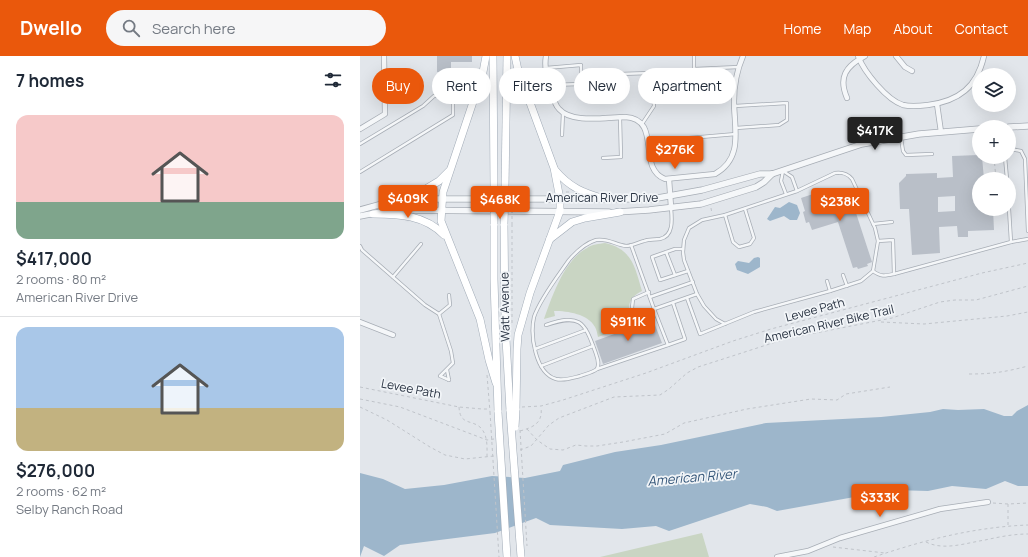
<!DOCTYPE html>
<html lang="en">
<head>
<meta charset="utf-8">
<style>
	:root { --surface:#fff; --page:#f6f6f7; --text:#1f2937; --muted:#747a83; --line:#e0e1e3; --accent:#ea580c }
	body { margin:0; font-family:Manrope,sans-serif; background:var(--page); color:var(--text); height:100vh; display:flex; flex-direction:column; font-size:15px; white-space:nowrap }
	* { box-sizing:border-box; margin:0 }
	p { font-size:13px; color:var(--muted) }
	.icon { flex:none; width:22px; height:22px; fill:none; stroke:currentColor; stroke-width:2; stroke-linecap:round; stroke-linejoin:round }
	.map { position:relative; flex:1; overflow:hidden }
	.drawer { display:flex; flex-direction:column; background:var(--surface); width:360px }
	.drawer>* { flex:none }
	.banner { position:absolute; left:12px; top:12px; width:380px; height:36px; display:flex; gap:8px }
	.tools { position:absolute; left:612px; top:12px; display:grid; gap:8px }
	.tools a { display:grid; place-items:center; width:44px; height:44px; border-radius:50%; background:var(--surface); box-shadow:0 4px 16px #0002; font-size:20px }
	.price { position:absolute; translate:-50% -34px; padding:0 9px; border-radius:4px; background:var(--accent); color:#fff; font-size:13px; line-height:26px; filter:drop-shadow(0 1px 2px #0008) }
	.price::after { content:''; position:absolute; left:50%; top:24px; width:12px; height:9px; margin-left:-6px; background:inherit; clip-path:polygon(0 0,100% 0,50% 100%) }
	.price.active { background:#222; color:#fff }
	ul { padding:0; list-style:none }
	li { display:grid; align-content:center; gap:8px; height:212px; padding:0 16px }
	li+li { border-top:1px solid var(--line) }
	li span { display:grid; place-items:center; height:124px; border-radius:12px; color:#555 }
	li>.icon { margin-inline-start:auto }
	span .icon { width:72px; height:72px; fill:#fffc; stroke-width:1 }
	li b { font-size:17px }
	h2 { display:flex; justify-content:space-between; align-items:center; height:48px; padding:0 16px; font-size:17px }
	.chip { padding:0 14px; border-radius:18px; background:var(--surface); box-shadow:0 4px 16px #0002; font-size:14px; line-height:36px }
	.chip.active { background:var(--accent); color:#fff }
	header { display:flex; align-items:center; gap:24px; box-sizing:border-box; height:56px; padding:0 20px; background:var(--accent); color:#fff }
	header strong { font-size:19px }
	nav { display:flex; gap:22px; margin-inline-start:auto; font-size:14px }
	.search { width:280px; height:36px; background:var(--page); display:flex; align-items:center; gap:10px; box-sizing:border-box; padding:0 14px; border-radius:22px; color:var(--muted); font-size:15px }
	main { display:flex; flex:1; min-height:0 }
	.map>svg:first-child { display:block }
	.green { fill:#c9d5c3 }
	.water { fill:#9db6cb }
	.building { fill:#b9bfc8; fill-rule:evenodd }
	.lines { fill:none; stroke-linecap:round; stroke-linejoin:round }
	.service-casing { stroke:#a7adb5; stroke-width:4 }
	.minor-casing { stroke:#a7adb5; stroke-width:6 }
	.tertiary-casing { stroke:#a7adb5; stroke-width:7 }
	.primary-casing { stroke:#a1abb7; stroke-width:8 }
	.path { stroke:#c0c4ca; stroke-width:1; stroke-dasharray:3 3; stroke-linecap:butt }
	.service { stroke:#f5f7f9; stroke-width:2.5 }
	.minor { stroke:#f5f7f9; stroke-width:4.5 }
	.tertiary { stroke:#f5f7f9; stroke-width:5.5 }
	.primary { stroke:#fff; stroke-width:7 }
	.primary-bridge-casing { stroke:#a1abb7; stroke-width:8; stroke-linecap:butt }
	.path-bridge { stroke:#c0c4ca; stroke-width:1; stroke-dasharray:3 3; stroke-linecap:butt }
	.primary-bridge { stroke:#fff; stroke-width:7 }
	.labels { text-anchor:middle; stroke-width:3.5; stroke-linejoin:round; paint-order:stroke }
	.street-label { font-size:12px; fill:#2a3443; stroke:#f2f5f8 }
	.water-label { font-size:13px; font-style:italic; fill:#335578; stroke:#f2f5f8 }
</style>
</head>
<body>
<header>
<strong>Dwello</strong>
<div class="search"><svg class="icon" aria-label="search" viewBox="0 0 24 24"><circle cx="10" cy="10" r="6"/><path d="M15 15l6 6"/></svg>Search here</div>
<nav><a>Home</a><a>Map</a><a>About</a><a>Contact</a></nav>
</header>
<main>
<section class="drawer">
<h2>7 homes<svg class="icon" aria-label="filters" viewBox="0 0 24 24"><path d="M4 7h16M4 17h16"/><circle cx="9" cy="7" r="2"/><circle cx="15" cy="17" r="2"/></svg></h2>
<ul>
<li><span style="background:linear-gradient(#f6c9c9 70%,#7fa58c 0)"><svg class="icon" aria-label="home" viewBox="0 0 24 24"><path d="M3 11l9-7 9 7M6 9v11h12V9"/></svg></span><div><b>$417,000</b><p>2 rooms · 80 m²</p><p>American River Drive</p></div></li>
<li><span style="background:linear-gradient(#a9c7e8 65%,#c2b280 0)"><svg class="icon" aria-label="home" viewBox="0 0 24 24"><path d="M3 11l9-7 9 7M6 9v11h12V9"/></svg></span><div><b>$276,000</b><p>2 rooms · 62 m²</p><p>Selby Ranch Road</p></div></li>
</ul>
</section>
<div class="map">
<svg width="668" height="501" viewBox="0 0 668 501">
	<rect width="100%" height="100%" fill="#e2e6eb"/>
	<g class="green">
		<path d="M245 187C272 193 275 211 282 235 272 240 267 246 270 258L260 263 263 272 238 281C237 278 237 274 235 271 228 258 208 255 194 255L195 260 184 263C192 241 204 204 227 192 232 188 239 188 245 187Z"/>
		<path d="M342 477 349 501H240Z"/>
	</g>
	<g class="water">
		<path d="M429 146 437 149 440 157 437 164H430L424 160 410 165 407 163 415 151 420 152Z"/>
		<path d="M398 201 400 202V211L388 218 377 214 375 208 378 205 389 207 394 202Z"/>
		<path d="M668 349V430H658L645 425 626 433 592 430 568 435 533 434 417 455 407 451 390 448 309 475 296 470 262 473 190 469 176 462 135 477 40 489 24 500 4 490 0 501V417L23 423 45 433 84 429 132 420 165 422 200 415 203 409 255 396 301 389 406 367 521 361 570 356 583 353 598 354 624 353 644 360H652L657 355Z"/>
	</g>
	<g class="building">
		<path d="M77 0H112V6H91V16H77Z"/>
		<path d="M619 99V101H622L624 123H619V153H633L634 174 608 175V181H598L597 170 579 171 580 197 552 199 549 153H540L539 127 546 120V118L577 117V122L593 121 592 100ZM595 140V155L578 156V141Z"/>
		<path d="M491 133 493 137 496 136 499 146 497 147 500 156 496 157 512 206 507 208 508 210 498 213 497 211 493 212 478 166 452 174 449 166 446 167 443 156 445 155 441 142 459 136 461 143Z"/>
		<path d="M293 264 302 287 243 308 235 285Z"/>
	</g>
	<g class="lines">
		<defs>
			<g id="service">
				<path d="M334 0V13L379 11"/>
				<path d="M186 12 221 9V28L190 29"/>
				<path d="M259 18 291 17 294 50 282 68"/>
				<path d="M375 50 427 47V64L419 69 376 72"/>
				<path d="M651 71V93L661 95 665 103 668 175"/>
				<path d="M202 79 203 57"/>
				<path d="M329 82 376 78"/>
				<path d="M541 82 543 95 546 99 572 98"/>
				<path d="M0 88 63 50 74 40 86 37 93 45V59L0 116"/>
				<path d="M645 101 647 123"/>
				<path d="M243 102 261 101 260 62"/>
				<path d="M426 138 421 125 423 115 432 121 437 135"/>
				<path d="M649 153 651 186"/>
				<path d="M365 159 373 186 379 191 390 188 394 182 385 153"/>
				<path d="M513 168 532 166"/>
				<path d="M518 185 533 184 534 218"/>
				<path d="M271 189 294 253 337 238"/>
				<path d="M0 190 2 194 65 249 79 258 91 295 93 307 80 320 89 324"/>
				<path d="M323 193H315L292 201 300 224 328 215"/>
				<path d="M306 196 315 219"/>
				<path d="M483 219 487 230"/>
				<path d="M33 221 61 188"/>
				<path d="M467 225 470 235"/>
				<path d="M290 241 333 226"/>
				<path d="M327 242 340 278 394 256 470 235 501 225 513 215"/>
				<path d="M79 258 90 249 89 239"/>
				<path d="M365 268 356 263 344 250 337 238 324 204 323 196 324 184 329 172 342 164 365 159 437 135 475 117C482 116 487 117 492 123L515 172 518 185 513 215C521 221 525 220 534 218L651 186 668 183"/>
				<path d="M186 269C219 258 224 264 235 295 237 301 240 307 237 313 232 317 225 318 220 320 212 322 204 325 196 323 175 317 170 279 174 261 180 243 198 220 209 204 216 196 226 187 236 184 248 182 256 189 266 190 272 190 279 186 284 185 289 183 294 184 300 183 314 180 312 163 311 152"/>
				<path d="M308 289 325 283 313 247"/>
				<path d="M175 293 226 274"/>
				<path d="M181 310 233 290"/>
				<path d="M237 313 308 289 294 253 282 259 275 258 272 252 273 243 289 236"/>
				<path d="M87 314 89 324"/>
			</g>
			<g id="minor">
				<path d="M186 0C184 12 187 22 191 33 193 40 194 48 199 53 212 68 247 61 265 61 303 63 276 112 305 123L355 118C384 102 374 72 374 45 374 30 377 14 383 0"/>
				<path d="M498 0C504 16 527 44 543 49 551 51 560 50 568 49 599 45 617 31 624 0"/>
				<path d="M536 0 545 11 552 15"/>
				<path d="M487 42C478 21 486 10 505 0"/>
				<path d="M577 48 581 76"/>
				<path d="M0 73 25 58 24 0"/>
				<path d="M309 123 311 151"/>
				<path d="M0 266 33 279"/>
				<path d="M417 501 448 495 480 482 580 453 628 446"/>
			</g>
			<g id="tertiary">
				<path d="M649 71 668 70"/>
				<path d="M0 154 29 146 49 143H292L342 134 400 118H412L502 88 559 78 619 73"/>
				<path d="M257 156 289 154 341 148 396 131 404 126 412 118"/>
				<path d="M0 160 31 154 249 156"/>
			</g>
			<g id="primary">
				<path d="M126 0 123 16 83 136 81 165 120 263 129 304 136 327"/>
				<path d="M133 0 134 132"/>
				<path d="M155 0 158 14 194 112 200 143V155L170 237 158 279 157 293 156 354"/>
				<path d="M195 114C210 132 224 137 245 143"/>
				<path d="M145 132 147 0"/>
				<path d="M49 143 79 125 89 115"/>
				<path d="M13 158C39 158 65 159 84 179"/>
				<path d="M134 168V223L138 356"/>
				<path d="M144 168 145 265 150 355"/>
				<path d="M190 183 212 166 225 162 260 156"/>
			</g>
		</defs>
		<use href="#service" class="service-casing"/>
		<use href="#minor" class="minor-casing"/>
		<use href="#tertiary" class="tertiary-casing"/>
		<use href="#primary" class="primary-casing"/>
		<g class="path">
			<path d="M634 101 636 123"/>
			<path d="M206 136H210"/>
			<path d="M351 152 352 158"/>
			<path d="M152 168V267"/>
			<path d="M521 266 564 268 647 260 668 256"/>
			<path d="M609 318C632 318 645 316 668 310"/>
			<path d="M127 319 130 356"/>
			<path d="M0 331 99 351 122 353H127L130 350"/>
			<path d="M0 343 40 351 127 384 134 383"/>
			<path d="M0 351 27 364 70 391 85 399 105 403 134 400"/>
			<path d="M99 351C100 370 112 363 121 372 128 380 127 391 127 401"/>
			<path d="M162 351 181 350 203 344 286 317 373 285 411 273 622 217 668 207"/>
			<path d="M167 373 177 384 190 393 203 394 216 389 226 390H237L263 386 305 378 324 367 387 353 451 343 477 344 486 338 530 331"/>
			<path d="M160 375C174 371 183 367 181 351"/>
			<path d="M160 394 171 390 189 369 199 362 254 341 300 339 309 333 327 317 338 311 360 304 425 283 532 262 580 246 595 244H616L668 230"/>
			<path d="M633 447 648 448 668 447"/>
			<path d="M648 448V469"/>
			<path d="M566 486C584 495 606 487 625 484 639 481 653 478 668 478"/>
			<path d="M473 491 525 497"/>
			<path d="M514 501C564 484 615 471 668 469"/>
		</g>
		<use href="#service" class="service"/>
		<use href="#minor" class="minor"/>
		<use href="#tertiary" class="tertiary"/>
		<use href="#primary" class="primary"/>
		<defs>
			<g id="primary-bridge">
				<path d="M134 132V168"/>
				<path d="M144 168 145 132"/>
				<path d="M150 355 161 501"/>
				<path d="M138 356 147 501"/>
				<path d="M155 371 156 354"/>
			</g>
		</defs>
		<use href="#primary-bridge" class="primary-bridge-casing"/>
		<g class="path-bridge">
			<path d="M152 130V168"/>
			<path d="M130 356 139 501"/>
			<path d="M160 374 167 490"/>
		</g>
		<use href="#primary-bridge" class="primary-bridge"/>
	</g>
	<g class="labels">
		<g class="street-label">
			<text x="242" y="146">American River Drive</text>
			<text transform="translate(145 251) rotate(-91)" y="4">Watt Avenue</text>
			<text transform="translate(455 254) rotate(-15)" y="4">Levee Path</text>
			<text transform="translate(469 268) rotate(-13)" y="4">American River Bike Trail</text>
			<text transform="translate(51 333) rotate(11)" y="4">Levee Path</text>
		</g>
		<g class="water-label">
			<text transform="translate(332 421) rotate(-5)" y="5">American River</text>
		</g>
	</g>
</svg>
<div class="tools">
<a><svg class="icon" aria-label="layers" viewBox="0 0 24 24"><path d="M12 4l9 5-9 5-9-5zM3 14l9 5 9-5"/></svg></a>
<a>+</a>
<a>−</a>
</div>
<b class="price active" style="left:515px;top:95px">$417K</b>
<b class="price" style="left:315px;top:114px">$276K</b>
<b class="price" style="left:48px;top:163px">$409K</b>
<b class="price" style="left:140px;top:164px">$468K</b>
<b class="price" style="left:480px;top:166px">$238K</b>
<b class="price" style="left:268px;top:286px">$911K</b>
<b class="price" style="left:520px;top:462px">$333K</b>
<div class="banner">
<a class="chip active">Buy</a>
<a class="chip">Rent</a>
<a class="chip">Filters</a>
<a class="chip">New</a>
<a class="chip">Apartment</a>
</div>
</div>
</main>
</body>
</html>
